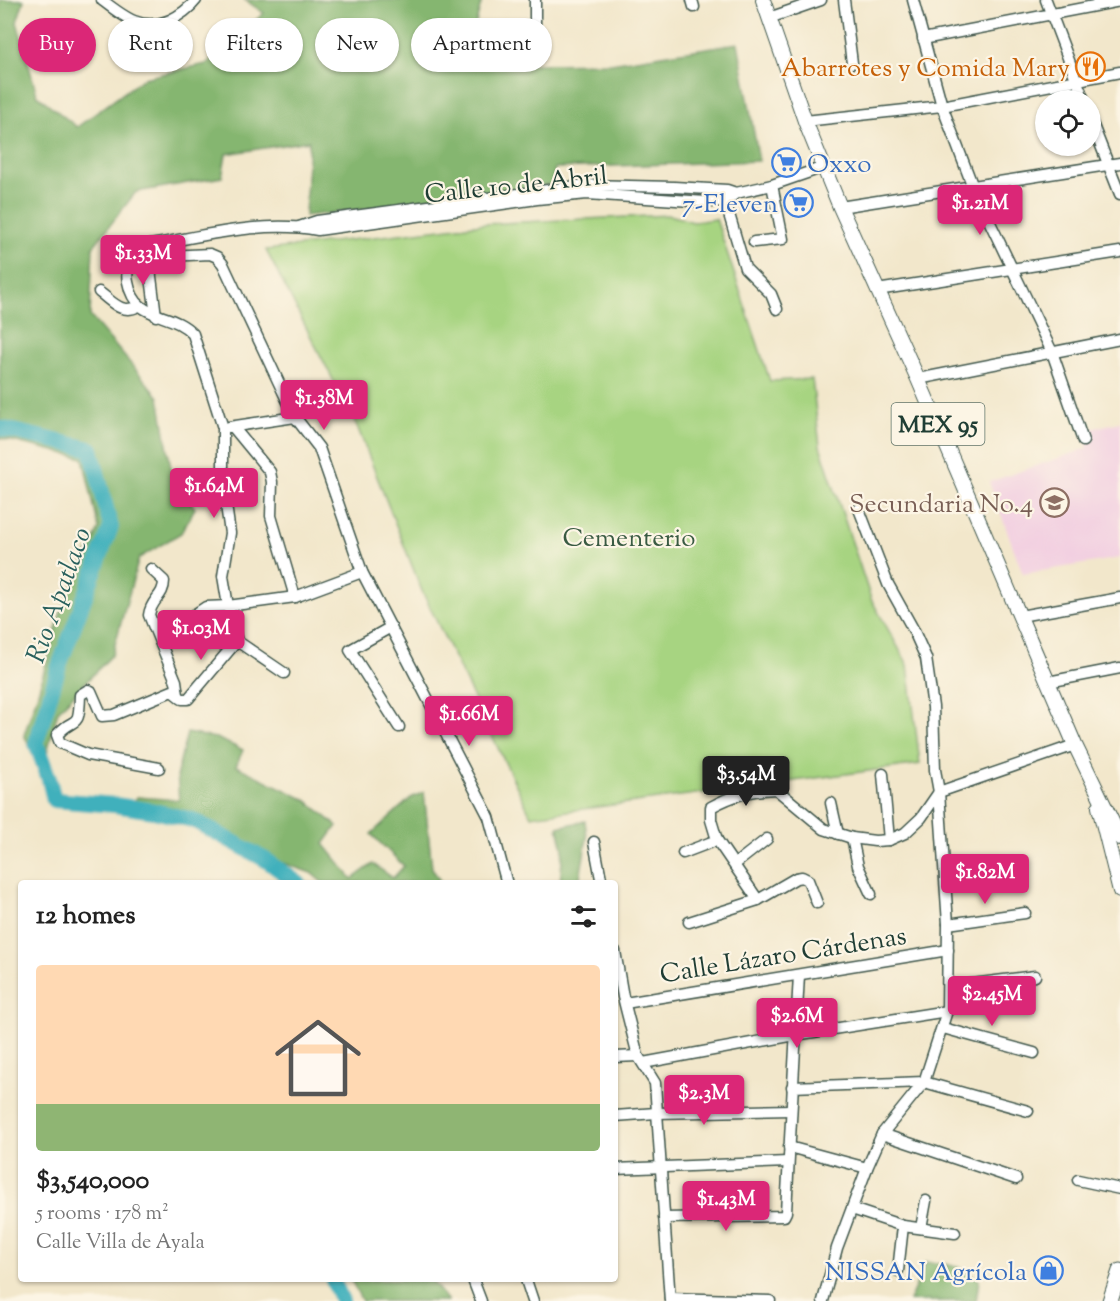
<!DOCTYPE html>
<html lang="en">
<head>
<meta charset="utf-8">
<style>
	:root { --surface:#fff; --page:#f6f6f6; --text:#222; --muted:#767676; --line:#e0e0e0; --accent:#db2777 }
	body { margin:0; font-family:"Sorts Mill Goudy",serif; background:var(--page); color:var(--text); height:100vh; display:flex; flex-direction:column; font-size:22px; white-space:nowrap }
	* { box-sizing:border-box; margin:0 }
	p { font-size:20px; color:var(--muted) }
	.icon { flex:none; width:33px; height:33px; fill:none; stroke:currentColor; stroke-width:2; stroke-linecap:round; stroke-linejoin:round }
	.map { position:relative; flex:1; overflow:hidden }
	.panel { position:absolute; left:18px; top:880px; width:600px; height:402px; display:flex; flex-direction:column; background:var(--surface); border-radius:6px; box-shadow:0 2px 4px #0004 }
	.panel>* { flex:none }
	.guide { position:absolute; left:18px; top:18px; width:600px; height:54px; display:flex; gap:12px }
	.fabs { position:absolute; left:1035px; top:90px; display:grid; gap:12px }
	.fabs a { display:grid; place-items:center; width:66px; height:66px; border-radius:50%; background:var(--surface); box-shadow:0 2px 4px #0004; font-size:30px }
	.price { position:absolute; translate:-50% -51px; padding:0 14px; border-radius:6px; background:var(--accent); color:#fff; font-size:20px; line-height:39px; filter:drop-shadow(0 2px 3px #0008) }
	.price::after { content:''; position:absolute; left:50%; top:36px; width:18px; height:14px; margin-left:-9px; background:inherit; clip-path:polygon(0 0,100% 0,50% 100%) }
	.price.active { background:#222; color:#fff }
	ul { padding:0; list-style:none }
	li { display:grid; align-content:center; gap:12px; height:318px; padding:0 18px }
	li+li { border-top:2px solid var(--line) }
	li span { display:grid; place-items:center; height:186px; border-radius:6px; color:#555 }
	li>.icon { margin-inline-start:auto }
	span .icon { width:108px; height:108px; fill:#fffc; stroke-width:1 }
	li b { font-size:26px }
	h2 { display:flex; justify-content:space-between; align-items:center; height:72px; padding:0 18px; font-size:26px }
	.tag { padding:0 21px; border-radius:27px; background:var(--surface); box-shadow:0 2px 4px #0004; font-size:21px; line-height:54px }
	.tag.active { background:var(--accent); color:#fff }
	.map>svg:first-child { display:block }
	.built { fill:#f2cfe1 }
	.green { fill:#a7d481; stroke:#63885a; stroke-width:1.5 }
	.forest { fill:#85b66f; stroke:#527a52; stroke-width:1.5 }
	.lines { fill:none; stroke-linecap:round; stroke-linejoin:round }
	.river { stroke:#41b0bc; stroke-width:16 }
	.minor-casing { stroke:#3f564b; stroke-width:13 }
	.major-casing { stroke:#3f564b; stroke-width:16 }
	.highway-casing { stroke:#3f564b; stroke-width:17 }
	.minor { stroke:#fff; stroke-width:10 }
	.major { stroke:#fff; stroke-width:14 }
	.highway { stroke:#fff; stroke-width:15 }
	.labels { text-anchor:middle; stroke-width:4.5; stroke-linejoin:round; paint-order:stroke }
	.shield { fill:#fcf5e5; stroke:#617469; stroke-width:1.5 }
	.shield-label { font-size:24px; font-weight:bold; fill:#1f3d34 }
	.food-label { font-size:26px; fill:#c56008; stroke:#fcf5e5; text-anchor:end }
	.shop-label { font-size:26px; fill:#366cbe; stroke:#fcf5e5; text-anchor:end }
	.street-label { font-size:26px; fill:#1f3d34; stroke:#fcf5e5 }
	.education-label { font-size:26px; fill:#785e54; stroke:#fcf5e5; text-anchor:end }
	.park-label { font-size:26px; fill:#3a5b43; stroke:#fcf5e5 }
	.water-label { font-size:27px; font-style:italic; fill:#29605d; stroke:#fcf5e5 }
</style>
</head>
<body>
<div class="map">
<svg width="1120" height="1301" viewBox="0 0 1120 1301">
	<rect width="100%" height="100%" fill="#fcf5e5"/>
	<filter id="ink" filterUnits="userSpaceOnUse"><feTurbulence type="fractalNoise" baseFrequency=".0167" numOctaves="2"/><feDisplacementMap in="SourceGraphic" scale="12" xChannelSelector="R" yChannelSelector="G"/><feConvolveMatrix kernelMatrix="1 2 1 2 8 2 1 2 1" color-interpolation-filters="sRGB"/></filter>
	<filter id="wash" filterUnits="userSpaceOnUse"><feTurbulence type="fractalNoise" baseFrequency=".008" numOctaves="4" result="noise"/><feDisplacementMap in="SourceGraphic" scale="24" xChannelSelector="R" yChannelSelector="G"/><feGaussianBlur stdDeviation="1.35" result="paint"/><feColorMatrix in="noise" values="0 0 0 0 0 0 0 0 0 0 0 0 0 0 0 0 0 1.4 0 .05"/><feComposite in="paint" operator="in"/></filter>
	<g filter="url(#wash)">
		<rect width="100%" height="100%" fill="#f2e7cb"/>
		<path class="built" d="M1120 422V558L1023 574 989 482 1088 448 1082 431Z"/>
		<path class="green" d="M670 215 693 222 716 219 770 381 812 379 820 446 871 599 908 665 920 764 531 816 422 591 357 426 266 250 483 224Z"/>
		<g class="forest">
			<path d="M0 0H24L17 22 37 95 77 127 144 78 206 64 264 13 245 0H482L465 65 611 63 738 43 759 161 555 168 552 184 452 200 305 216 309 141 226 154 222 177 136 192 93 247 90 316 159 397 173 480 195 508 181 533 139 558 112 655 58 711 42 771 24 735 37 696 62 608 99 529 83 458 0 438Z"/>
			<path d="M187 733 216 738 243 750 236 766 306 800 337 826 324 844 352 879 373 864 393 878 404 866 371 834 411 798 424 792 432 868 441 883H323L311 873 264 856 143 806 131 803 137 797 179 800 177 773Z"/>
			<path d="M585 821 587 838 579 883H560L563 849 558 827Z"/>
			<path d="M926 1262 958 1266 979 1280 976 1301H909Z"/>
			<path d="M351 1280H431L448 1301H362Z"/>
		</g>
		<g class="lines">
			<g class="river">
				<path d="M0 428 91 449 111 527 59 666 36 743 49 779 54 800 115 805 154 811 193 820 266 860 299 884"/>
				<path d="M333 1280 342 1301"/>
			</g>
		</g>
	</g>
	<g filter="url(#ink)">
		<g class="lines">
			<defs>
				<g id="minor">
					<path d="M102 0C124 17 142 32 170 20 179 16 190 8 196 0"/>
					<path d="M535 0V24"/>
					<path d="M692 0 694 7"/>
					<path d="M844 0 852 63"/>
					<path d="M913 0 942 106 973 187 1052 352 1083 441"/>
					<path d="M1046 0 1084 100"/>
					<path d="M769 18 821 0"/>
					<path d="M923 39 1120 1"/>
					<path d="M1090 118 1120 194"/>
					<path d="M805 121 942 106 1120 72"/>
					<path d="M726 195 728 211 745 268 771 294 777 309"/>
					<path d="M840 207 1120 163"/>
					<path d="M299 227 317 221 585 185 674 187 727 190 736 193"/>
					<path d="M754 242 783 239 772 185"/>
					<path d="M877 290 1120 252"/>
					<path d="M99 292C113 302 121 315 139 306"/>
					<path d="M156 316 150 269 168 256 210 254 217 257 223 264 295 417 319 448 362 572 489 817 507 884"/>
					<path d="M918 379 1120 339"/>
					<path d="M229 427 295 417"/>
					<path d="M233 427 270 472 272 482 271 516 295 597"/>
					<path d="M196 480 223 479"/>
					<path d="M151 569 164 581C164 597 151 599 149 615L176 681 178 695"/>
					<path d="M1020 616 1120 598"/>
					<path d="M188 619 206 607 228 606 295 597 362 572"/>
					<path d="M391 627 350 650 399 727"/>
					<path d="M284 673 237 641 228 606 223 576 230 533 223 484V428L193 334C171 310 135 322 128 282 124 263 136 254 150 245 205 236 262 220 318 230L537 199 587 194 706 202 726 201 736 193 772 185 824 167"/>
					<path d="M1048 682 1120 668"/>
					<path d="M159 768 88 755 60 743 57 735C75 714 79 733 80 695L88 690 91 691 102 716 114 715 172 691 182 699H188L237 641"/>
					<path d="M883 774 889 840"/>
					<path d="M831 803 838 834"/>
					<path d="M852 838 858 866 871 894"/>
					<path d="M594 842 602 884"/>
					<path d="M683 853 717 840"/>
					<path d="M735 864 767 839"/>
					<path d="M758 900 717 840 711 820V807C733 795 751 790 776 789L824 829 852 838 875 841 889 840 905 833 921 818 939 792 1075 745"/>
					<path d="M689 922 758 900 796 878 802 877 808 880 817 903"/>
					<path d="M948 924 1025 913"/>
					<path d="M615 951 623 997 638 1056 655 1083 670 1301"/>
					<path d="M948 987 1035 976"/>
					<path d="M625 1003 948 950"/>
					<path d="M943 1028 1034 1053"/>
					<path d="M615 1057 638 1056"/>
					<path d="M643 1063 795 1035 947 1011"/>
					<path d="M792 1087 924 1082 1028 1111"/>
					<path d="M615 1116 656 1113 791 1110"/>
					<path d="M882 1134 1016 1179"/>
					<path d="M789 1147 867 1168"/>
					<path d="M615 1169 788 1162"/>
					<path d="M1078 1180 1120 1189"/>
					<path d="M852 1209 903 1226 955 1233"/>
					<path d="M664 1218 784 1216 786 1212 799 975"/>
					<path d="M921 1228 926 1201"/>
					<path d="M898 1271 903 1226"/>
					<path d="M473 1280 481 1301"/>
					<path d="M526 1280 533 1301"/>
					<path d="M670 1298 770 1301"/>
					<path d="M823 1301 837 1248 867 1168 882 1134 924 1082 947 1011 948 924 939 792 935 770 933 707 926 658 913 629 888 584 859 509"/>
				</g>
				<g id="major">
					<path d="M763 0 805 121 840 207 918 379 1075 745 1120 838"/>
					<path d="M1099 807 1120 891"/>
				</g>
				<path id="highway" d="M1110 1301 1120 1271"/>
			</defs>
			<use href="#minor" class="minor-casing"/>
			<use href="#major" class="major-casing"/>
			<use href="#highway" class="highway-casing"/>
			<use href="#minor" class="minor"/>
			<use href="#major" class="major"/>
			<use href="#highway" class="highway"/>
		</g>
	</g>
	<defs>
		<symbol id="restaurant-ring" viewBox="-11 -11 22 22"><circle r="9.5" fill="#fcf5e5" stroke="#e8710a" stroke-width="1.5"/><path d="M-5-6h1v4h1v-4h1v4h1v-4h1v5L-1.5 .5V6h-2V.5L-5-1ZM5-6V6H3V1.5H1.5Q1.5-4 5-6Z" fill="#e8710a"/></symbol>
		<symbol id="supermarket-ring" viewBox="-11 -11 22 22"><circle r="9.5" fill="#fcf5e5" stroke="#3f7fe0" stroke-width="1.5"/><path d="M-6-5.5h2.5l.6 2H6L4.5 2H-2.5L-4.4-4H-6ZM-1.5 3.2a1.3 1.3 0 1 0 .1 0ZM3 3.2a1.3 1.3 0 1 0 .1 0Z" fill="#3f7fe0"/></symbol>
		<symbol id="school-ring" viewBox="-11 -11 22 22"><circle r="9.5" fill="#fcf5e5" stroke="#8d6e63" stroke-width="1.5"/><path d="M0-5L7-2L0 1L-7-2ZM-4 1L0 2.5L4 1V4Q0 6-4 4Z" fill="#8d6e63"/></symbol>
		<symbol id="shop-ring" viewBox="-11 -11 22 22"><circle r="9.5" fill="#fcf5e5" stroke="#3f7fe0" stroke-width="1.5"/><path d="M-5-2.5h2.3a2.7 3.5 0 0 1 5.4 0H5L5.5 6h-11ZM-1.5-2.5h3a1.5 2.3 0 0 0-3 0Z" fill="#3f7fe0"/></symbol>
	</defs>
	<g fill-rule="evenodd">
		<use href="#restaurant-ring" x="1074" y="50" width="33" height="33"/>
		<use href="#supermarket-ring" x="770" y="146" width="33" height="33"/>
		<use href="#supermarket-ring" x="782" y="186" width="33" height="33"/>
		<use href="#school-ring" x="1038" y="486" width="33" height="33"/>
		<use href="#shop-ring" x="1032" y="1254" width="33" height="33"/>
	</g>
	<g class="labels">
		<rect class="shield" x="891.5" y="403" width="93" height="42" rx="4.5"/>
		<g class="shield-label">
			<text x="938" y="432">MEX 95</text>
		</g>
		<g class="food-label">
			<text x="1070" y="76">Abarrotes y Comida Mary</text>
		</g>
		<g class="shop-label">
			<text x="807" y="172" text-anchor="start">Oxxo</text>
			<text x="778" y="212">7-Eleven</text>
			<text x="1027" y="1280">NISSAN Agrícola</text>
		</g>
		<g class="street-label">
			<text transform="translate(516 184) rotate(-6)" y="9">Calle 10 de Abril</text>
			<text transform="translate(783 954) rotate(-9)" y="9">Calle Lázaro Cárdenas</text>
		</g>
		<g class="education-label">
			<text x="1033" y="512">Secundaria No.4</text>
		</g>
		<g class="park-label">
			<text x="629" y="546">Cementerio</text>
		</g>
		<g class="water-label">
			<text transform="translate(58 595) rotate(-70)" y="9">Rio Apatlaco</text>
		</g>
	</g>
</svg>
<div class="fabs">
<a><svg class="icon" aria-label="locate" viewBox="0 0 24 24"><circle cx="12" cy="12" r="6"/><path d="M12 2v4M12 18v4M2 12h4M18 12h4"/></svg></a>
</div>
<b class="price" style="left:980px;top:236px">$1.21M</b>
<b class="price" style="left:143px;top:286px">$1.33M</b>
<b class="price" style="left:324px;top:431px">$1.38M</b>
<b class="price" style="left:214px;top:519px">$1.64M</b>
<b class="price" style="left:201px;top:661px">$1.03M</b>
<b class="price" style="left:469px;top:747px">$1.66M</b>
<b class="price active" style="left:746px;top:807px">$3.54M</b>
<b class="price" style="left:985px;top:905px">$1.82M</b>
<b class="price" style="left:992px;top:1027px">$2.45M</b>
<b class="price" style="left:797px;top:1049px">$2.6M</b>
<b class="price" style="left:704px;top:1126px">$2.3M</b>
<b class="price" style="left:726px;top:1232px">$1.43M</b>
<div class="guide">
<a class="tag active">Buy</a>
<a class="tag">Rent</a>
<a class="tag">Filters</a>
<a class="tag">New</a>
<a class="tag">Apartment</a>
</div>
<section class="panel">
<h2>12 homes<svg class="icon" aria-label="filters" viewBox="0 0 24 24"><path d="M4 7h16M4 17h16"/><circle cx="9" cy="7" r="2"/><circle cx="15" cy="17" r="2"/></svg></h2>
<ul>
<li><span style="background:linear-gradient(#ffd9b3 75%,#8fb573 0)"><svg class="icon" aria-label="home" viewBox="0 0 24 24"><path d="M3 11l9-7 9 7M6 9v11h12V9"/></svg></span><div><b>$3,540,000</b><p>5 rooms · 178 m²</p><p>Calle Villa de Ayala</p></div></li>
</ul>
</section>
</div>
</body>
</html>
